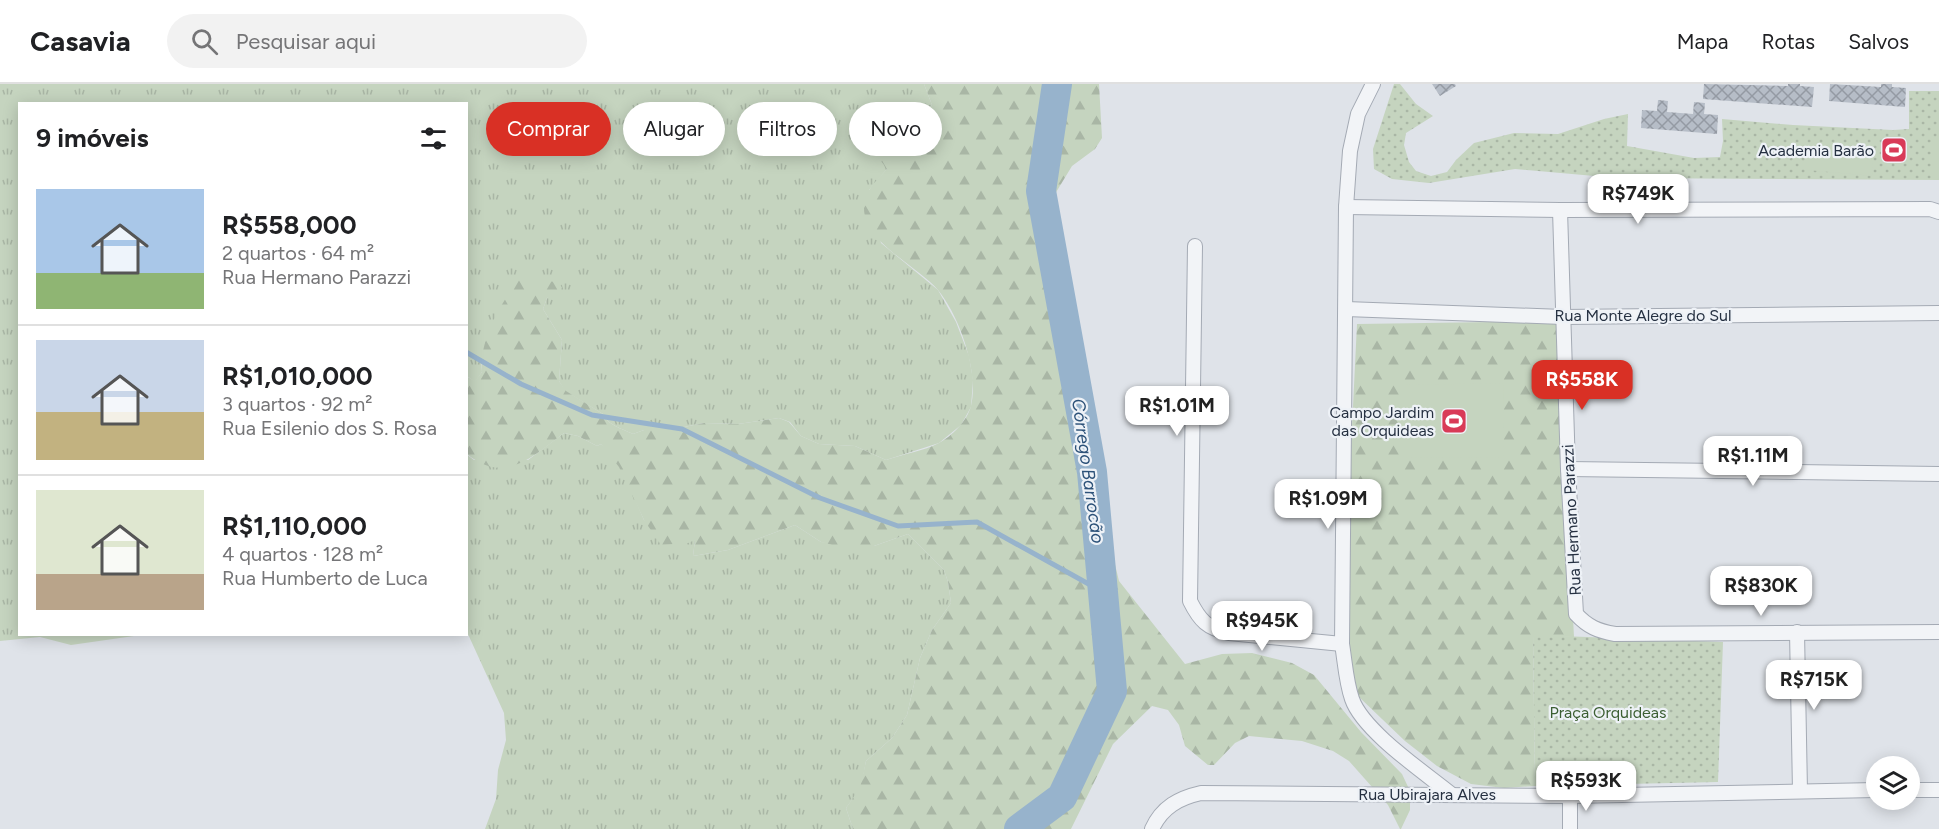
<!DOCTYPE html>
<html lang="pt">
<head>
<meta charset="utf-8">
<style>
	:root { --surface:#fff; --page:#f2f2f2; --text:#202124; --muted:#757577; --line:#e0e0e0; --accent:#d93025 }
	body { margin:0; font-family:Figtree,sans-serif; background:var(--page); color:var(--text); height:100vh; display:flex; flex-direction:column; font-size:22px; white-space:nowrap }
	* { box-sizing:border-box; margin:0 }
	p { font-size:20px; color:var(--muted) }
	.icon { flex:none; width:33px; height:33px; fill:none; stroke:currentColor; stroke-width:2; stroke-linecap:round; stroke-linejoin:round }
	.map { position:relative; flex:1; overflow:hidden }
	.panel { position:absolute; left:18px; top:18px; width:450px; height:534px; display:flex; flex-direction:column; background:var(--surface); border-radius:0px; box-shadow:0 3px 15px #0003 }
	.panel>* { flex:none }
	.hud { position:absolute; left:486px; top:18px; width:570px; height:54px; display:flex; gap:12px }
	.fabs { position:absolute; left:1866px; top:672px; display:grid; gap:12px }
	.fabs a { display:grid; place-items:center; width:54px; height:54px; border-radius:50%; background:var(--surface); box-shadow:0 3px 15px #0003; font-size:30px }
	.price { position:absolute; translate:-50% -51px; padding:0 14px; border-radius:12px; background:#fff; color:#222; font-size:20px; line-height:39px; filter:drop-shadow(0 2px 3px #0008) }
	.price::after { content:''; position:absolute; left:50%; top:36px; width:18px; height:14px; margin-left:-9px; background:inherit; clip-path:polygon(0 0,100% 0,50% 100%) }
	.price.selected { background:var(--accent); color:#fff }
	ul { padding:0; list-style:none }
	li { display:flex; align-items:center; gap:18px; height:150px; padding:0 18px }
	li+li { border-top:2px solid var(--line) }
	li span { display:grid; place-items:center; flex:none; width:168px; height:120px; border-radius:0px; color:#555 }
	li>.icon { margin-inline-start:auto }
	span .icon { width:72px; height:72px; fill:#fffc; stroke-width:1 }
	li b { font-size:26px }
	h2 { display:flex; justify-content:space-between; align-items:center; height:72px; padding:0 18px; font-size:26px }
	.tag { padding:0 21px; border-radius:27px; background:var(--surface); box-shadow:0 3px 15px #0003; font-size:21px; line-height:54px }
	.tag.selected { background:var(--accent); color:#fff }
	header { display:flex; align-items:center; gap:36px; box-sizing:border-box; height:84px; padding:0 30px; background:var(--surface); border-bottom:2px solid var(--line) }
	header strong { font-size:28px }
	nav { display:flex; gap:33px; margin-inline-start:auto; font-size:21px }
	.search { width:420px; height:54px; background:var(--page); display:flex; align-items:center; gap:15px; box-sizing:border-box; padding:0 21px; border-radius:33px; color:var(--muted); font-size:22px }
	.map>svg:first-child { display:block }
	.grass { fill:url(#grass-tufts) }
	.forest { fill:url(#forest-firs) }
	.park { fill:url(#park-dots) }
	.pitch { fill:#c5d4bf }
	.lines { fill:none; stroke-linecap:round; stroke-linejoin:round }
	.stream { stroke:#97b3cc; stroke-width:5 }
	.river { stroke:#97b3cc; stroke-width:30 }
	.building { fill:url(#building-cross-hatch) }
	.minor-casing { stroke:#a4aab4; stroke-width:16 }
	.minor { stroke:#f2f4f7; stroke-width:14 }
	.labels { text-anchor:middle; stroke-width:4.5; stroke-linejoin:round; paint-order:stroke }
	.poi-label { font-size:16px; fill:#263142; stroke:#eef2f7; text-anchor:end }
	.street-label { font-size:16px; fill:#263142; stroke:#eef2f7 }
	.park-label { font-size:16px; fill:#3c5f33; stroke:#eef2f7 }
	.water-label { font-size:18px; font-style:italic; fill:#2d5279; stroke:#eef2f7 }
</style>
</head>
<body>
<header>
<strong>Casavia</strong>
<div class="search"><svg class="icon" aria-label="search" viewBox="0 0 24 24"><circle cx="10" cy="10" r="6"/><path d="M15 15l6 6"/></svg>Pesquisar aqui</div>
<nav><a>Mapa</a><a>Rotas</a><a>Salvos</a></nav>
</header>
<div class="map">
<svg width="1939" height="745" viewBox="0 0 1939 745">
	<defs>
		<pattern id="grass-tufts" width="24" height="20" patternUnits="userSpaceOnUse" patternTransform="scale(1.5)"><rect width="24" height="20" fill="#c5d4bf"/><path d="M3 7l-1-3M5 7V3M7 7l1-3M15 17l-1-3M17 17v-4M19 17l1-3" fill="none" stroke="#a9b6a5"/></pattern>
		<pattern id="forest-firs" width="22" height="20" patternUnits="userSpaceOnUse" patternTransform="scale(1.5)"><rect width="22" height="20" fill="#c5d4bf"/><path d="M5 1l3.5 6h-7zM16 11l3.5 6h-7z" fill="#a9b6a5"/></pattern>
		<pattern id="park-dots" width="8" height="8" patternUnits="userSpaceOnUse" patternTransform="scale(1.5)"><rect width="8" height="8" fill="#c5d4bf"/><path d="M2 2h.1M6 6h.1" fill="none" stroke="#a9b6a5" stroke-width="1.8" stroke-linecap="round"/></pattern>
		<pattern id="building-cross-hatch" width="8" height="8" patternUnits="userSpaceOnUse" patternTransform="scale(1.5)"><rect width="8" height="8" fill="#b6bdc7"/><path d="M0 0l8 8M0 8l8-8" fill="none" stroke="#949aa3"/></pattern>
	</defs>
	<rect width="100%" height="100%" fill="#dfe3e9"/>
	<g class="grass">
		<path d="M0 0H924L932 21 883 72 887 85 869 106 881 159 938 206 956 238 969 272 973 296 971 323 961 341 939 359 886 376 855 362 819 360 801 352 790 338 779 334 738 340 704 339 669 346H644L633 350C623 345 607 341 603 330L565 307 559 297 562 256 543 225 547 214 559 198 481 276 482 288 475 298 467 292 466 20H20V550L141 551 71 561 40 553 0 557Z"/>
		<path d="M564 349 578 352 597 362 601 360C621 375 634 414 644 436L695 456 693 472 728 466 795 441 821 458 874 462 908 450 944 486 948 498 951 519 932 546 920 574 907 631 892 654 866 677 861 704 846 724 853 745H485L496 715 498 686 506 656 504 629 467 548 466 370 474 376H528Z"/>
	</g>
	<g class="forest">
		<path d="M924 0H1099L1102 54 1095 65 1072 82 1055 110 1043 185 1047 216 1061 260 1065 302 1072 335 1104 435 1119 497 1185 580 1222 570 1252 569 1292 579 1314 591 1361 648 1402 690 1410 707V726L1401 745H1400L1388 721 1349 677 1333 667 1302 657 1249 652 1235 659 1214 681H1208L1185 662 1179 641 1168 626 1152 622 1113 660 1071 745H853L846 724 860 704 866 677 892 654 907 631 920 574 932 546 951 519 948 498 944 486 908 450 874 462H837L821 458 795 441 728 466 693 472 695 456 688 459 661 461 644 436 619 383 601 360 597 362 578 352 564 349C532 373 505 401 467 370L466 292 475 297 482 288C479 255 501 221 518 195L559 198 562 204 547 214 543 225 562 256 559 297 566 307 603 330C607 341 623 345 633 350L644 346H669L704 339 738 340 779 334 789 338 801 352 819 360 855 362 886 376C903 370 924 367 939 359 952 352 967 337 971 322 979 288 960 233 938 206 919 183 863 158 864 123 864 107 877 96 887 85L881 77 883 72 932 21Z"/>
		<path d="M1558 237 1574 553 1533 552 1535 702 1504 704 1471 700 1437 682 1405 657 1359 613 1342 549 1357 240Z"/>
	</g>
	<g class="park">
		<path d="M1394 0H1400L1416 20 1433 32 1406 49 1404 61 1409 78 1416 87 1431 92 1447 88 1456 76 1474 59 1514 49 1558 50 1604 35 1628 30 1627 62 1694 74 1720 73 1723 57 1722 35 1793 41 1893 46 1909 45V7H1939V96L1617 94 1515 85 1429 99 1392 95 1374 85 1373 65Z"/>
		<path d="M1533 551 1723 558 1718 698 1535 702Z"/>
	</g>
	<g class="pitch">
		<rect x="1932" y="55" width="7" height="37"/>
		<path d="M1807 62H1871L1873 92 1807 86Z"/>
		<path d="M1504 299 1503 374 1405 373V301Z"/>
	</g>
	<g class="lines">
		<path class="stream" d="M466 268 521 300 592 331 682 345 820 414 898 442 977 438 1103 508"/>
		<path class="river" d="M1019 745 1062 713 1112 607 1092 388 1041 107 1057 0"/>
	</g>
	<g class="building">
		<path d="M1432 0H1455L1456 2 1440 12Z"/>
		<path d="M1704 0 1788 2V0H1800V2L1814 3 1812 23 1703 15Z"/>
		<path d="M1830 0 1881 3V0H1892V3L1906 4 1905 23 1829 17Z"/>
		<path d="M1658 16 1668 17 1667 28 1693 30 1694 18 1705 19 1704 30 1718 31 1717 50 1641 44 1642 26 1657 27Z"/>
	</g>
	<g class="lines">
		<defs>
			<g id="minor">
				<path d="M1373 0 1358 30 1350 67 1346 123 1342 560C1345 578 1346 598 1352 615 1363 647 1424 688 1451 710"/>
				<path d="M1346 123 1560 126 1930 125 1939 128"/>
				<path d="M1560 126 1568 385 1576 530C1588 543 1598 547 1615 550L1939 548"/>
				<path d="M1195 162 1190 517C1200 537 1207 544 1229 549L1342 560"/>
				<path d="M1346 225 1563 233 1939 229"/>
				<path d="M1568 385 1939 390"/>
				<path d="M1797 548 1800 707"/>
				<path d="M1910 706H1939"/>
				<path d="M1570 712V745"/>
				<path d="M1152 745C1162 723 1179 714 1201 709L1570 712 1876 706"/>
			</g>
		</defs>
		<use href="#minor" class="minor-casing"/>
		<use href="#minor" class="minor"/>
	</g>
	<defs>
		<symbol id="stadium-square" viewBox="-11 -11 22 22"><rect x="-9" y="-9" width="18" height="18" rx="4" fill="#d93a57" stroke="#eef2f7"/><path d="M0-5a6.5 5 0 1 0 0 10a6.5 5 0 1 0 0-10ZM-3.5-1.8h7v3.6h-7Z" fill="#fff"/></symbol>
	</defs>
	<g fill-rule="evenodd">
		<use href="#stadium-square" x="1879" y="51" width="30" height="30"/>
		<use href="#stadium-square" x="1439" y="322" width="30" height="30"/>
	</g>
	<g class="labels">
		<g class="poi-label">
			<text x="1874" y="72">Academia Barão</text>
			<text x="1434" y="334">Campo Jardim<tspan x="1434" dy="18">das Orquideas</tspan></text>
		</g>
		<g class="street-label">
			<text x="1643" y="237">Rua Monte Alegre do Sul</text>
			<text transform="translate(1571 436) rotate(-93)" y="6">Rua Hermano Parazzi</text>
			<text x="1427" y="716">Rua Ubirajara Alves</text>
		</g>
		<g class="park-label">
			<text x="1608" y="634">Praça Orquideas</text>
		</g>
		<g class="water-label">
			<text transform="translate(1088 387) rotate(82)" y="6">Córrego Barrocão</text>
		</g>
	</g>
</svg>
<div class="fabs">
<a><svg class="icon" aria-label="layers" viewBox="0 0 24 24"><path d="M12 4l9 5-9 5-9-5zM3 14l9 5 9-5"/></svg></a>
</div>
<b class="price" style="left:1638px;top:141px">R$749K</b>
<b class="price selected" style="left:1582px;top:327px">R$558K</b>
<b class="price" style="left:1177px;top:353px">R$1.01M</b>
<b class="price" style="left:1753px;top:403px">R$1.11M</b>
<b class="price" style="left:1328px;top:446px">R$1.09M</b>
<b class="price" style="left:1761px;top:533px">R$830K</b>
<b class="price" style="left:1262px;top:568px">R$945K</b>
<b class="price" style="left:1814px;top:627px">R$715K</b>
<b class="price" style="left:1586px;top:728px">R$593K</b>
<div class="hud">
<a class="tag selected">Comprar</a>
<a class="tag">Alugar</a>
<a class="tag">Filtros</a>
<a class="tag">Novo</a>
</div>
<section class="panel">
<h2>9 imóveis<svg class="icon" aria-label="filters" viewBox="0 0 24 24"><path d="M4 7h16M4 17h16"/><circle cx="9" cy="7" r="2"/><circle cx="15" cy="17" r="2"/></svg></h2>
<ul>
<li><span style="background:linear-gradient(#a9c7e8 70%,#8fb573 0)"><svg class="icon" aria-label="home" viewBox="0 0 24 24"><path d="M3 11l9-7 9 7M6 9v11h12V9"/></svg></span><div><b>R$558,000</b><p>2 quartos · 64 m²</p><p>Rua Hermano Parazzi</p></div></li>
<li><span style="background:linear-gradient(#c9d6e8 60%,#c2b280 0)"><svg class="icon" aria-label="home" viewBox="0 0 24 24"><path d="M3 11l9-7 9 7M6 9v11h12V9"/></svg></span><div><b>R$1,010,000</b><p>3 quartos · 92 m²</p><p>Rua Esilenio dos S. Rosa</p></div></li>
<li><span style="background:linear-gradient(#dfe7d0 70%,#b9a48a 0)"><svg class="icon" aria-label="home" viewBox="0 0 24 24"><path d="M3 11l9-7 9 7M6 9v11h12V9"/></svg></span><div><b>R$1,110,000</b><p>4 quartos · 128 m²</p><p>Rua Humberto de Luca</p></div></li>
</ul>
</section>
</div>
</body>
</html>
